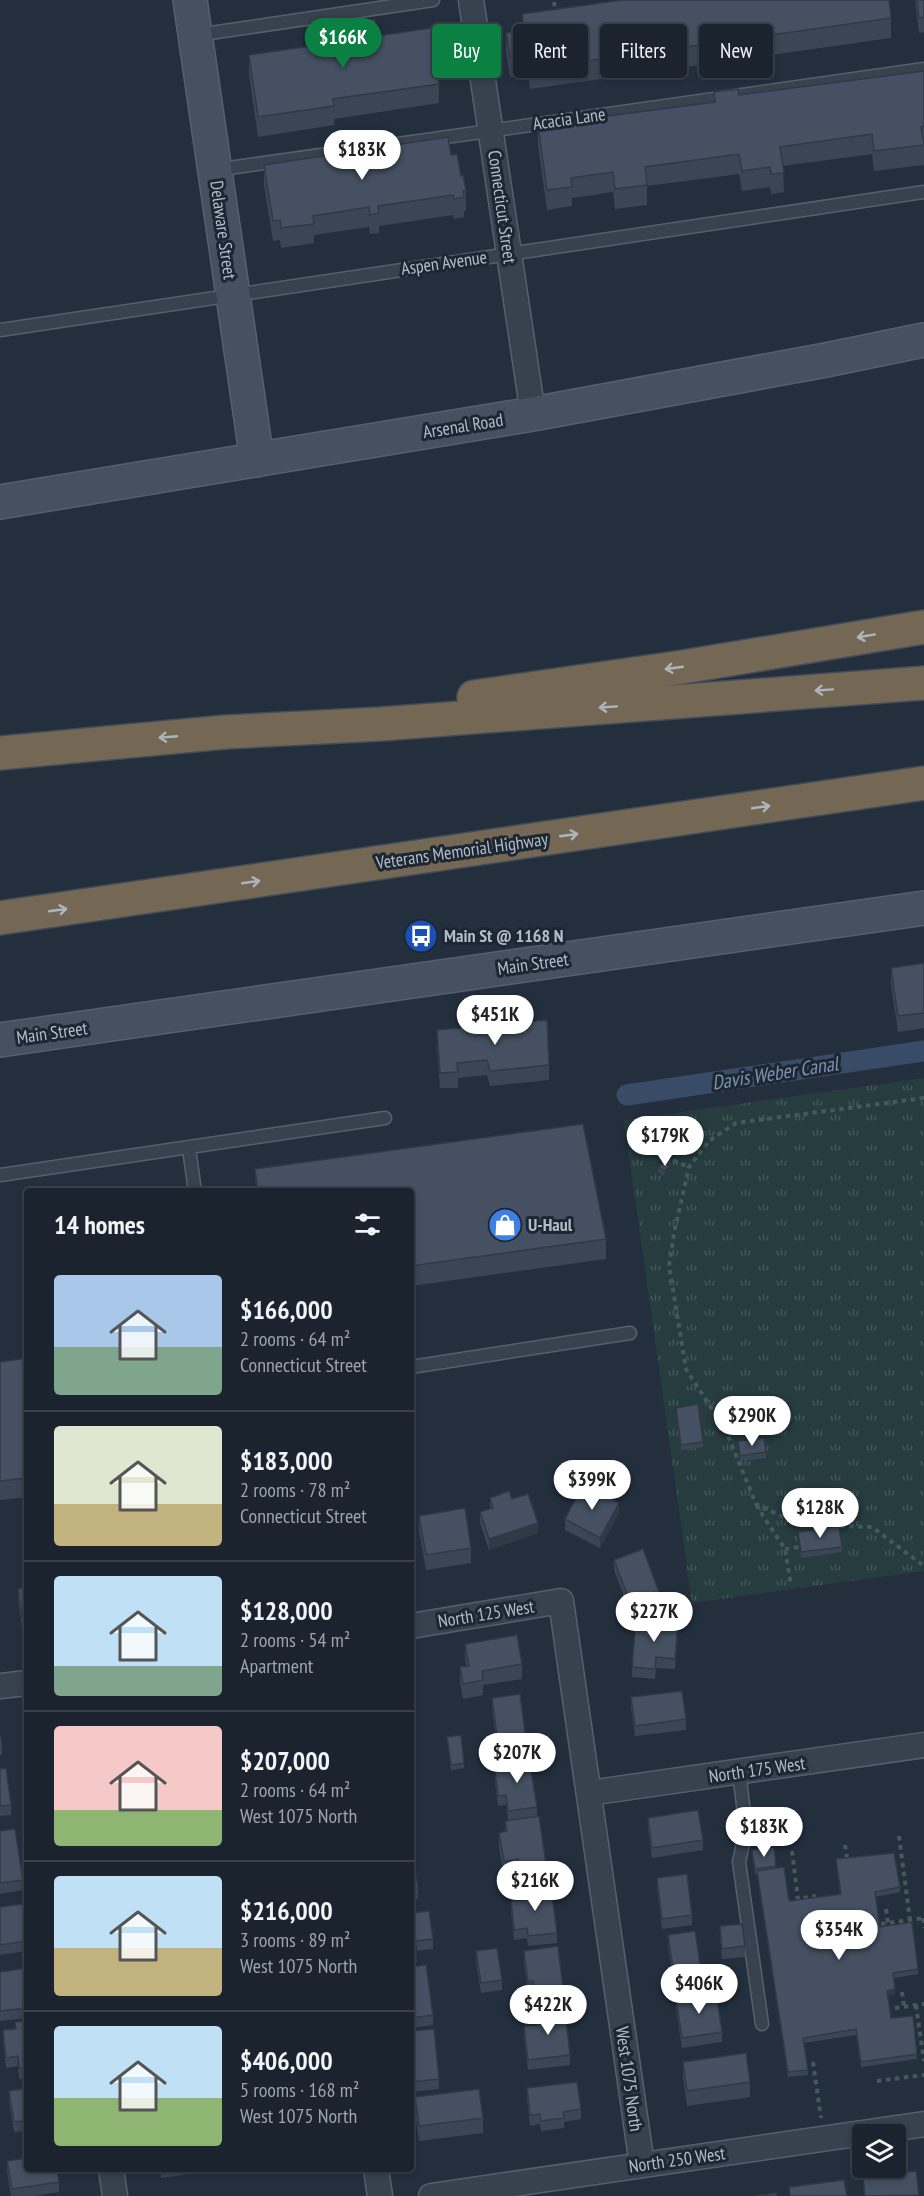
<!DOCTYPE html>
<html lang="en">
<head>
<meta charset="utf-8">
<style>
	:root { --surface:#1b232e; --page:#282f3a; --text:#f1f3f6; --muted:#a0a4aa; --line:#39404a; --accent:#0b8043 }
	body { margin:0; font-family:"PT Sans Narrow",sans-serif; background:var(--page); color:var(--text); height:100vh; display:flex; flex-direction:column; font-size:22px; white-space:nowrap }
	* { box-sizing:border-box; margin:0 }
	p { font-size:20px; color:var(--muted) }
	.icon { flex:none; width:33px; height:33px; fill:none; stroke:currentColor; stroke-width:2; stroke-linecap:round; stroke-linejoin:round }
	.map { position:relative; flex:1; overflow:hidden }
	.drawer { position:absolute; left:24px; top:1188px; width:390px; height:984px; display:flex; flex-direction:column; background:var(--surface); border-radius:6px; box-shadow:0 3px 9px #0003,0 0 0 2px var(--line) }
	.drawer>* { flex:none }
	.top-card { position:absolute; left:432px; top:24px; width:402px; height:54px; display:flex; gap:12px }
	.fabs { position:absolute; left:852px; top:2124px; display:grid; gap:12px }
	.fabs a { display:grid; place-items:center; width:54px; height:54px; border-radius:6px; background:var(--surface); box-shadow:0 3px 9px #0003,0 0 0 2px var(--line); font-size:30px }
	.price { position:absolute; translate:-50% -51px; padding:0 14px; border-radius:21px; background:#fff; color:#222; font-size:20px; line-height:39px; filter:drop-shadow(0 2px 3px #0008) }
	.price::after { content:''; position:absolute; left:50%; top:36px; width:18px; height:14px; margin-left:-9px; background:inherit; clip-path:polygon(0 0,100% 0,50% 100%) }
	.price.active { background:var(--accent); color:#fff }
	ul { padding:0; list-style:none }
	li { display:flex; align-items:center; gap:18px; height:150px; padding:0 30px }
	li+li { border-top:2px solid var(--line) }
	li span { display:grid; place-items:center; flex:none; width:168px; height:120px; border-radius:6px; color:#555 }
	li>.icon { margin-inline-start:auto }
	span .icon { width:72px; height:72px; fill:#fffc; stroke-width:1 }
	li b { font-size:26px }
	h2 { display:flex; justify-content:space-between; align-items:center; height:72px; padding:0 30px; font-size:26px }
	.tag { padding:0 21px; border-radius:6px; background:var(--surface); box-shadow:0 3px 9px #0003,0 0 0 2px var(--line); font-size:21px; line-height:54px }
	.tag.active { background:var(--accent); color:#fff }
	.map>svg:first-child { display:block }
	.park { fill:url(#park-tufts) }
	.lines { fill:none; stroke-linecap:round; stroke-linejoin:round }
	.canal { stroke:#394c67; stroke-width:21 }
	.lane-casing { stroke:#565f6c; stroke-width:15 }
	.street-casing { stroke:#565f6c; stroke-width:27 }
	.secondary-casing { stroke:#565f6c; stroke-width:36 }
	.highway-casing { stroke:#434c59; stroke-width:36 }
	.path { stroke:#44595c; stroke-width:4; stroke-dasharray:4.5 4.5; stroke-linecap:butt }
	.lane { stroke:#38414e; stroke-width:12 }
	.street { stroke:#38414e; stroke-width:24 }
	.secondary { stroke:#465061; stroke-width:33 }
	.highway { stroke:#746855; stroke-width:33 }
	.wall { fill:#3b4654 }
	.shaded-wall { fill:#303945 }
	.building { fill:#455162; stroke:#303945; stroke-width:1.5 }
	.oneway { stroke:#aeb4bd }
	.labels { text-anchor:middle; stroke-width:6; stroke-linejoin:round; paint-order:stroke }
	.street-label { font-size:18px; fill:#b4bcc9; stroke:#1d2633 }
	.poi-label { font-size:18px; font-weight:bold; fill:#b4bcc9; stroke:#1d2633; text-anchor:start }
	.water-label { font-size:20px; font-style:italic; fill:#7c92b1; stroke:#1d2633 }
</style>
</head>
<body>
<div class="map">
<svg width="924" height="2196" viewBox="0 0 924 2196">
	<defs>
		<pattern id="park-tufts" width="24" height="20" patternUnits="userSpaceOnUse" patternTransform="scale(1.5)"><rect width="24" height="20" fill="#263c3f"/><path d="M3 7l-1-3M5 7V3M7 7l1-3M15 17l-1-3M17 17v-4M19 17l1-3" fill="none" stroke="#435659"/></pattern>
	</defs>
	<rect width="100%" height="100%" fill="#242f3e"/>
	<path class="park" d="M924 1078V1571L692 1603 624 1120Z"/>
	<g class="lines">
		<path class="canal" d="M627 1095 924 1051"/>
		<defs>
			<g id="lane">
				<path d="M197 35 433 0"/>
				<path d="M215 170 924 69"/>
				<path d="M0 330 924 192"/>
				<path d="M189 1149 195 1191"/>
				<path d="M0 1175 385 1118"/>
				<path d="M411 1367 630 1333"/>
				<path d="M739 1772 746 1829 739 1862 762 2024"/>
			</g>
			<g id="street">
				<path d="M471 0 533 414"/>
				<path d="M411 1626 561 1601 642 2165"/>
				<path d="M0 1686 27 1683"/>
				<path d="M589 1793 924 1745"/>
				<path d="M111 2169 115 2196"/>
				<path d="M376 2169 380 2196"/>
				<path d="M431 2196 924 2124"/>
			</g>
			<g id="secondary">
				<path d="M190 0 257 460"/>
				<path d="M0 502 533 414 826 360 924 340"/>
				<path d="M0 1040 924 908"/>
			</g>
			<g id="highway">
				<path d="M474 697 683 667 924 627"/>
				<path d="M0 753 226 732 381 724 924 683"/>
				<path d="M0 918 924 783"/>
			</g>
		</defs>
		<use href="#lane" class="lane-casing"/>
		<use href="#street" class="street-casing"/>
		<use href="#secondary" class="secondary-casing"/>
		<use href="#highway" class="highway-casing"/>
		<g class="path">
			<path d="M554 2 556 13"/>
			<path d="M924 1098 736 1123 709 1141 689 1167 674 1233 669 1266 686 1369 726 1431 756 1504 800 1525 872 1527 924 1566"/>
			<path d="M648 1150 689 1167"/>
			<path d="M756 1505 785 1549 791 1585"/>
			<path d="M785 1549 799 1547"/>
			<path d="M899 1836 910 1920"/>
			<path d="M845 1845 847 1857"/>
			<path d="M792 1851 798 1899 816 1896"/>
			<path d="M886 1909 888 1923"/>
			<path d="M923 1918 924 1928"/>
			<path d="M881 1924 924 1918"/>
			<path d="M902 1992 904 2006"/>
			<path d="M916 2005 924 2061"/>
			<path d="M895 2008 924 2004"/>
			<path d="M813 2062 821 2118"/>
			<path d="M877 2081 924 2075"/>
		</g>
		<use href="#lane" class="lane"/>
		<use href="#street" class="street"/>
		<use href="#secondary" class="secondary"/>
		<use href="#highway" class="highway"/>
	</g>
	<g class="wall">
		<path d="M915 0H924V32L919 33Z"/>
		<path d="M522 14 891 18V38L530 89 528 74 510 77 506 52V33L522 30Z"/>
		<path d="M334 24 378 36 439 84V103L334 119V125L258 137 249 74V55L334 42Z"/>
		<path d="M924 71V165L874 171 872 154 783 166 784 192 771 194 770 187 742 191 739 174 647 186V205L615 209 613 192 572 198V206L547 210 538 145V125L714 102V92L739 95Z"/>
		<path d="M451 155 461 176 466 191V211H464V217L454 219 453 215 379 226V233L370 234 369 227 314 235V243L281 248 280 240 273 241 264 185V165Z"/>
		<path d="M924 963V1028L898 1032 891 984V968Z"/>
		<path d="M437 1030 549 1065V1080L490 1086 487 1075 458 1078V1088H440L437 1046Z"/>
		<path d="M583 1124 606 1239V1259L411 1286V1191H256L255 1169Z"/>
		<path d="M680 1139 688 1144V1149L681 1150Z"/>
		<path d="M658 1167 671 1172 664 1176 658 1172Z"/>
		<path d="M27 1358V1497L0 1500V1362Z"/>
		<path d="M676 1408 703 1442V1447L681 1450Z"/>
		<path d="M738 1441 766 1452V1458L740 1461Z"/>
		<path d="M490 1498 512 1499 538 1533 489 1550 480 1523V1512L490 1509Z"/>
		<path d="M619 1513 600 1548 565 1530V1519Z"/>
		<path d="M419 1516 471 1548V1563L426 1570 419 1531Z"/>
		<path d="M798 1532 842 1547V1552L801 1558Z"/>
		<path d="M614 1560 660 1606 632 1617 614 1570Z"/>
		<path d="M27 1588V1628H22L18 1600V1589Z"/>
		<path d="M678 1633 675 1669 656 1668 655 1679 632 1677V1667Z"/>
		<path d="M465 1644 522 1664V1679L483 1685V1695L463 1699 460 1682V1667L466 1666 465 1659Z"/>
		<path d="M631 1697 686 1719V1730L635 1736 631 1707Z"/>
		<path d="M492 1698 526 1740V1750L498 1754 492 1708Z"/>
		<path d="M0 1734 2 1744V1755H0Z"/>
		<path d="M447 1737 464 1763V1768L451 1770Z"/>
		<path d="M501 1761 537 1807V1816L546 1864V1879L519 1883 518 1874 504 1876 499 1848V1833L505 1832V1821L508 1820 506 1805 498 1806 495 1782V1772L501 1770Z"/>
		<path d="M0 1769 11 1805V1815L0 1816Z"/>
		<path d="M648 1818 703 1840V1850L652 1858 648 1828Z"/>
		<path d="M0 1831 23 1880V1890L0 1894Z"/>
		<path d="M411 1842 418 1888V1899H411Z"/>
		<path d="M774 1847 776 1868 789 1901 840 1894 836 1859 900 1887V1892L875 1897 880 1927 918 1969V1974L894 1978 895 1994 888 1996 891 2018 917 2054V2059L861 2067 856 2035 804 2043 808 2075 788 2077 757 1874H755L752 1855V1850Z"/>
		<path d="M657 1878 692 1915V1925L662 1929 657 1888Z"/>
		<path d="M522 1890 557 1933V1943L528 1946 527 1938 514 1940 511 1911V1901L522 1900Z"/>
		<path d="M0 1907 27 1931V1951L0 1955Z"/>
		<path d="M411 1913 433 1939V1949L416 1951 417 1962 411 1963Z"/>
		<path d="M720 1926 745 1946V1957L722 1959 720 1937Z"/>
		<path d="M668 1935 702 1977V1987L675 1992 668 1945Z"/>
		<path d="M476 1951 502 1980V1990L481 1993 476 1961Z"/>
		<path d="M524 1951 564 1997V2007L535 2011 533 1991 528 1992 524 1961Z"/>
		<path d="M411 1967 433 2015V2025L411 2028Z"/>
		<path d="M27 1968V2018L0 2021V1972Z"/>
		<path d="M676 1998 722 2032V2042L682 2048 676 2008Z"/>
		<path d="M536 2014 570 2055V2065L528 2070 524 2037V2026L536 2025Z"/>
		<path d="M27 2021V2078L19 2079 18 2066 6 2068 3 2040V2030L15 2029V2022Z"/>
		<path d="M411 2031 439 2079V2089L411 2092Z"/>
		<path d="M683 2062 750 2082V2097L687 2106 683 2077Z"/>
		<path d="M27 2088V2143H26L24 2131 14 2132 9 2101V2091Z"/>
		<path d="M527 2088 581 2109V2119L564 2122V2128L541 2131 540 2124 530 2126 527 2099Z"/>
		<path d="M415 2097 483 2118V2133L419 2141 415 2112Z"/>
		<path d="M7 2161 59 2182V2192L34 2196H11L7 2171Z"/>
		<path d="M160 2169H225L161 2178Z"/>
	</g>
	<g class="shaded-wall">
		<path d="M671 1167V1172L664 1176V1171Z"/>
		<path d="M619 1503V1513L600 1548V1538Z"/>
		<path d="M538 1523V1533L489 1550V1539Z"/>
		<path d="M660 1595V1606L632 1617V1607Z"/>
		<path d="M678 1623V1633L675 1669V1659Z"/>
		<path d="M895 1989V1994L887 1996V1991Z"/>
	</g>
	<g class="building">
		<path d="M622 0H889L891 18 530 69 528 55 510 57 506 33 524 30 522 14Z"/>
		<path d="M917 0H924V17L919 18Z"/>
		<path d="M375 19 378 36 431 28 439 84 333 99 334 106 258 117 249 55 337 42 334 24Z"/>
		<path d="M924 71V126L921 127 924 145 874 151 872 134 780 147 784 173 771 174 770 167 742 171 739 154 645 167 647 185 615 189 613 172 571 178 572 187 547 190 538 125 715 102 714 92 738 89 739 95Z"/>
		<path d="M448 137 451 155 457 154 461 176 463 175 466 191H463L464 197 454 199 453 195 378 206 379 213 370 215 369 207 313 216 314 224 281 228 280 220 273 221 264 165Z"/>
		<path d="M924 963V1013L898 1016 891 968Z"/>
		<path d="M547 1020 549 1065 490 1071 487 1060 457 1063 458 1072 440 1073 437 1030Z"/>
		<path d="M583 1124 606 1239 411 1266V1191H258L255 1169Z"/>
		<path d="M688 1138V1144L681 1145 680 1139Z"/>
		<path d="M665 1162 671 1167 664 1171 658 1167Z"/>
		<path d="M27 1358V1478L0 1481V1362Z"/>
		<path d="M698 1404 703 1442 681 1445 676 1408Z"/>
		<path d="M764 1438 766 1452 740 1456 738 1441Z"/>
		<path d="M584 1483 619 1503 600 1538 565 1519Z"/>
		<path d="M509 1491 512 1499 528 1494 538 1523 489 1539 480 1512 493 1508 490 1498Z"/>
		<path d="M465 1508 471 1548 426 1555 419 1516Z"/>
		<path d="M839 1526 842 1547 801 1552 798 1532Z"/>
		<path d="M643 1549 660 1595 632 1607 614 1560Z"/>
		<path d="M27 1588V1617L22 1618 18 1589Z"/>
		<path d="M636 1619 678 1623 675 1659 656 1657 655 1669 632 1667Z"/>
		<path d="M517 1635 522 1664 482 1671 483 1680 463 1684 460 1667 469 1666 465 1644Z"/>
		<path d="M682 1691 686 1719 635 1726 631 1697Z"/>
		<path d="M520 1694 526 1740 498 1743 492 1698Z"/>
		<path d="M461 1735 464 1763 451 1765 447 1737Z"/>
		<path d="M529 1757 537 1807 508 1811 506 1795 498 1796 495 1772 502 1770 501 1761Z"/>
		<path d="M6 1768 11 1805 0 1806V1769Z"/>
		<path d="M698 1810 703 1840 652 1848 648 1818Z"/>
		<path d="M539 1816 546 1864 519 1868 518 1859 504 1861 499 1833 507 1831 505 1821Z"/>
		<path d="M15 1829 23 1880 0 1883V1831Z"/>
		<path d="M411 1842H412L418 1888 411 1889Z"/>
		<path d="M774 1847 776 1866 755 1869 752 1850Z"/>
		<path d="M894 1853 900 1887 875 1892 880 1927 912 1922 918 1969 893 1973 895 1989 887 1991 891 2018 913 2016 917 2054 861 2062 856 2029 803 2038 808 2070 788 2072 757 1871 784 1867 789 1901 841 1894 836 1859Z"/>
		<path d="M687 1874 692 1915 662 1919 657 1878Z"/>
		<path d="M551 1887 557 1933 528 1936 527 1928 514 1930 511 1901 524 1900 522 1890Z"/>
		<path d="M23 1904 27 1931V1941L0 1945V1907Z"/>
		<path d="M429 1911 433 1939 415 1941 417 1952 411 1953V1913Z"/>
		<path d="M742 1924 745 1946 722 1949 720 1926Z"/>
		<path d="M695 1931 702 1977 675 1981 668 1935Z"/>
		<path d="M558 1946 564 1997 535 2000 533 1981 528 1982 524 1951Z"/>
		<path d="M497 1948 502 1980 481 1983 476 1951Z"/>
		<path d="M426 1965 433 2015 411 2018V1967Z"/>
		<path d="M27 1968V2008L0 2011V1972Z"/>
		<path d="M716 1992 722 2032 682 2038 676 1998Z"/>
		<path d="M565 2010 570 2055 528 2060 524 2026 537 2025 536 2014Z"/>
		<path d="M27 2021V2067L19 2068 18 2056 6 2058 3 2030 16 2029 15 2022Z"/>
		<path d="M434 2029 439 2079 411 2082V2031Z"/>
		<path d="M746 2053 750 2082 687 2091 683 2062Z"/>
		<path d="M577 2082 581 2109 563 2112 564 2118 541 2121 540 2114 530 2115 527 2088Z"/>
		<path d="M27 2088V2133H26L24 2121 14 2122 9 2091Z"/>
		<path d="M479 2089 483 2118 419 2126 415 2097Z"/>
		<path d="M27 2158V2169H57L59 2182 12 2189 7 2161Z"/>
		<path d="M916 2171 919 2195 865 2196 863 2177Z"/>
		<path d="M844 2180 847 2196H790L789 2187Z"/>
		<path d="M776 2193 777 2196H754Z"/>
	</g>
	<defs><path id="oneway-shaft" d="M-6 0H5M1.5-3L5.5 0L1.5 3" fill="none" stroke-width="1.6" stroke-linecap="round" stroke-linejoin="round" transform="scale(1.5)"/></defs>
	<g class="oneway">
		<use href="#oneway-shaft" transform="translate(866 636) rotate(170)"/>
		<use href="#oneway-shaft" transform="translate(674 668) rotate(172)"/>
		<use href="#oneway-shaft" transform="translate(824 690) rotate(176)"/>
		<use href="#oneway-shaft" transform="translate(608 707) rotate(176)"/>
		<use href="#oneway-shaft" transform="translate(168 737) rotate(175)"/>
		<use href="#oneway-shaft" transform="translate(761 807) rotate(-8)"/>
		<use href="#oneway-shaft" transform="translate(569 835) rotate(-8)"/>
		<use href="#oneway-shaft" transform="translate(251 882) rotate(-8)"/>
		<use href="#oneway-shaft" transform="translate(58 910) rotate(-8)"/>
	</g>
	<defs>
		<symbol id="bus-disc" viewBox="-11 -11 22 22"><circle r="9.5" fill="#1a4fb4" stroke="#1d2633"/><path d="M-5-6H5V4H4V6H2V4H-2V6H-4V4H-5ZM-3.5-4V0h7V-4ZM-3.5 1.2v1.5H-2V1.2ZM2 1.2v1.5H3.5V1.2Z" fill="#fff"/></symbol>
		<symbol id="shop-disc" viewBox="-11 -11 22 22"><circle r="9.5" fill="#3f7fe0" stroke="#1d2633"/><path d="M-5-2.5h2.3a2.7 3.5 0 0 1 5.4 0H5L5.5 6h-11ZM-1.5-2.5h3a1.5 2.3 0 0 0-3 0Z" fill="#fff"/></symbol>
	</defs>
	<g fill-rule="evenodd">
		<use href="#bus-disc" x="402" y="917" width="38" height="38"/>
		<use href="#shop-disc" x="486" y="1206" width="38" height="38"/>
	</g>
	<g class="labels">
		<g class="street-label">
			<text transform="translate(569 119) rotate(-8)" y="6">Acacia Lane</text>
			<text transform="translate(502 207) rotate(82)" y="6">Connecticut Street</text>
			<text transform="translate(223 230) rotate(82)" y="6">Delaware Street</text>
			<text transform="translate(444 263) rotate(-8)" y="6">Aspen Avenue</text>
			<text transform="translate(463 426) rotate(-9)" y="6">Arsenal Road</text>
			<text transform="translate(462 851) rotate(-8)" y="6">Veterans Memorial Highway</text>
			<text transform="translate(533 964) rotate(-8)" y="6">Main Street</text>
			<text transform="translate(52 1033) rotate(-8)" y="6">Main Street</text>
			<text transform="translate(486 1614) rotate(-9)" y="6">North 125 West</text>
			<text transform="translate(757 1770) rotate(-8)" y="6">North 175 West</text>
			<text transform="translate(629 2079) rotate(82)" y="6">West 1075 North</text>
			<text transform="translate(677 2160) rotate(-8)" y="6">North 250 West</text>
		</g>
		<g class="poi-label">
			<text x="444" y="942">Main St @ 1168 N</text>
			<text x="528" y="1231">U-Haul</text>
		</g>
		<g class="water-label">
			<text transform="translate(775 1073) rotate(-9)" y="7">Davis Weber Canal</text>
		</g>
	</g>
</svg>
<div class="fabs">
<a><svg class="icon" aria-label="layers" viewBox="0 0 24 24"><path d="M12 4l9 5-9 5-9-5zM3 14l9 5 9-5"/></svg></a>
</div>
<b class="price active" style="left:343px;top:69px">$166K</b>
<b class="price" style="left:362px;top:181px">$183K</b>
<b class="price" style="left:495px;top:1046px">$451K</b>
<b class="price" style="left:665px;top:1167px">$179K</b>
<b class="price" style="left:752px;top:1447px">$290K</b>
<b class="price" style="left:592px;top:1511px">$399K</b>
<b class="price" style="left:820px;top:1539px">$128K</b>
<b class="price" style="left:654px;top:1643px">$227K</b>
<b class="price" style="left:517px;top:1784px">$207K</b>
<b class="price" style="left:764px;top:1858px">$183K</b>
<b class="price" style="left:535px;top:1912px">$216K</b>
<b class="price" style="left:839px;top:1961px">$354K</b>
<b class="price" style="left:699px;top:2015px">$406K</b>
<b class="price" style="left:548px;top:2036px">$422K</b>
<div class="top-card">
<a class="tag active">Buy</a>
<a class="tag">Rent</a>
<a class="tag">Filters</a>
<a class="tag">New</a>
</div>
<section class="drawer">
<h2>14 homes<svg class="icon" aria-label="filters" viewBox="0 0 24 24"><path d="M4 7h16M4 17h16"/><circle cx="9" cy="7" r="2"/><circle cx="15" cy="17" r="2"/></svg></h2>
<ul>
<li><span style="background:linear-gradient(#a9c7e8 60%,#7fa58c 0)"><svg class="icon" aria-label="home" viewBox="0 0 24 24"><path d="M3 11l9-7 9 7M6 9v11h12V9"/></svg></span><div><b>$166,000</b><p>2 rooms · 64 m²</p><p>Connecticut Street</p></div></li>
<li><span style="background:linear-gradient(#dfe7d0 65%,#c2b280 0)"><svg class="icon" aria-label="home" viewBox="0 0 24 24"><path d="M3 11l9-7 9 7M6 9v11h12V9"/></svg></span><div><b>$183,000</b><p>2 rooms · 78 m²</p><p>Connecticut Street</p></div></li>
<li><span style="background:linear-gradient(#bfe0f5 75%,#7fa58c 0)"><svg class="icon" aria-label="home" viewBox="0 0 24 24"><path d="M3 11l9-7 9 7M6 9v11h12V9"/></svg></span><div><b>$128,000</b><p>2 rooms · 54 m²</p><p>Apartment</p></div></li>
<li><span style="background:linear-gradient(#f6c9c9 70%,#8fb573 0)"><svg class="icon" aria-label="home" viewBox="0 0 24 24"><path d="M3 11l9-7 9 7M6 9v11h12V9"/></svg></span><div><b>$207,000</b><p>2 rooms · 64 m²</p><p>West 1075 North</p></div></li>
<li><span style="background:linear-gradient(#bfe0f5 60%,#c2b280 0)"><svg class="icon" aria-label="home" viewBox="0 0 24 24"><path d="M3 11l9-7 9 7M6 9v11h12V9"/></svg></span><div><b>$216,000</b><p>3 rooms · 89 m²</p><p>West 1075 North</p></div></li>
<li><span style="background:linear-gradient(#bfe0f5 60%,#8fb573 0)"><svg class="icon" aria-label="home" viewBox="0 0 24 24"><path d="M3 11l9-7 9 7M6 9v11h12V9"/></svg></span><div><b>$406,000</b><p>5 rooms · 168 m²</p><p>West 1075 North</p></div></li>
</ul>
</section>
</div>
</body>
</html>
